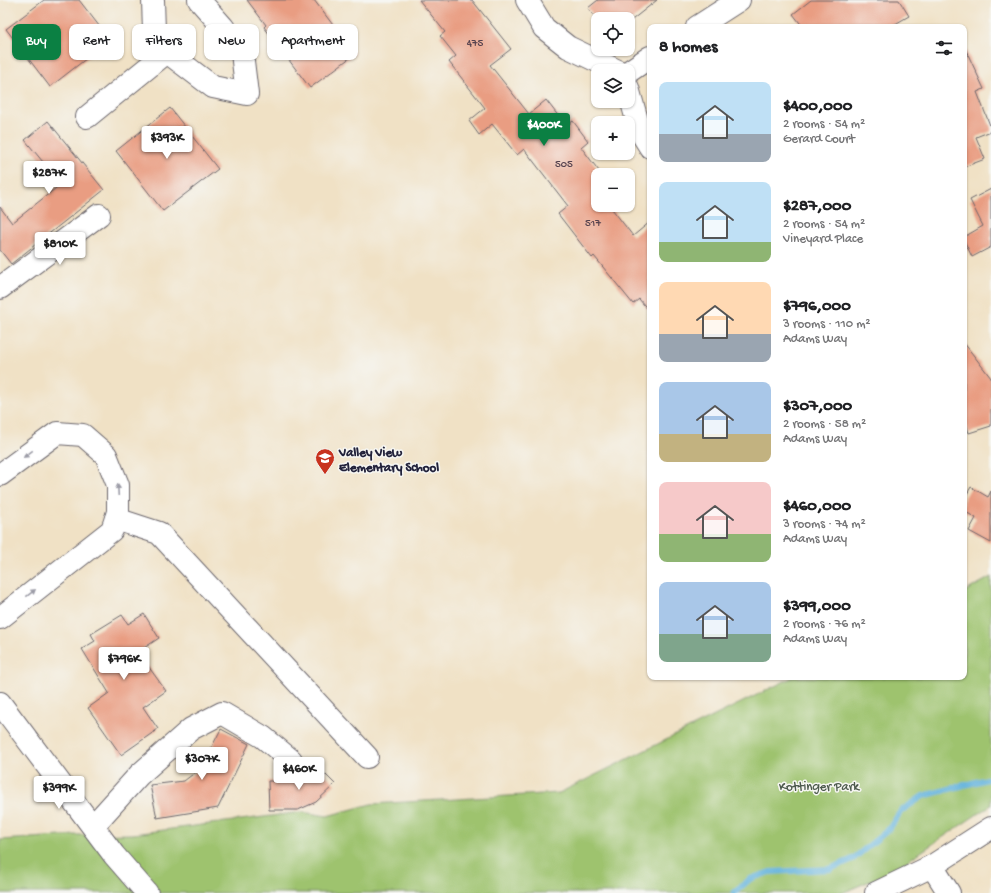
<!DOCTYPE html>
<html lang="en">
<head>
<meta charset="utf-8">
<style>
	:root { --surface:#fff; --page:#f6f6f6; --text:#202124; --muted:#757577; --accent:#0b8043 }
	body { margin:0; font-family:"Gochi Hand",sans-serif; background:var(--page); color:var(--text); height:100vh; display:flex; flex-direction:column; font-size:15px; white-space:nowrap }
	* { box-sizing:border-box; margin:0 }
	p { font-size:13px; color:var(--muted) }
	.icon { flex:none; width:22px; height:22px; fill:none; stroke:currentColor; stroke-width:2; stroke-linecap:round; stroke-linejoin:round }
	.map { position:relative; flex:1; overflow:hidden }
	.details { position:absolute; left:647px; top:24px; width:320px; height:656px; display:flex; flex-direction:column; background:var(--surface); border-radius:8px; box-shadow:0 1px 3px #0004 }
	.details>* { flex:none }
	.guide { position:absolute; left:12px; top:24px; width:380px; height:36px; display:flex; gap:8px }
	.tools { position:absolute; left:591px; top:12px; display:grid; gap:8px }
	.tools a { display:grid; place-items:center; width:44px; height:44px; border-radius:8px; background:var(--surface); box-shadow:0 1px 3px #0004; font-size:20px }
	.price { position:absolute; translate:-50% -34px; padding:0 9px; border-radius:4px; background:#fff; color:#222; font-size:13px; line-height:26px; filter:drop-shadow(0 1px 2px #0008) }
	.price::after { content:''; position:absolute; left:50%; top:24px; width:12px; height:9px; margin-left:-6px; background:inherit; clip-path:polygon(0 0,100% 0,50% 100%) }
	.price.selected { background:var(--accent); color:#fff }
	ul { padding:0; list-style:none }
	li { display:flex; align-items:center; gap:12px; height:100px; padding:0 12px }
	li span { display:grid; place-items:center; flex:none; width:112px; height:80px; border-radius:8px; color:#555 }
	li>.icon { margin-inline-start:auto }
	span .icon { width:48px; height:48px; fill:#fffc; stroke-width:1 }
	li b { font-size:17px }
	h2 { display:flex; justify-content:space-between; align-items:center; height:48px; padding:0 12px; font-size:17px }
	.tag { padding:0 14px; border-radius:8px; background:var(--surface); box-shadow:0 1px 3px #0004; font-size:14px; line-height:36px }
	.tag.selected { background:var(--accent); color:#fff }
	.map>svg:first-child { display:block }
	.green { fill:#9ec36e; stroke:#607254 }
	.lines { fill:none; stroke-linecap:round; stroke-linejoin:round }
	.stream { stroke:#62b2dc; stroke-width:6 }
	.building { fill:#e99d82 }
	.minor-casing { stroke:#6a656b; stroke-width:24 }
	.minor { stroke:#fff; stroke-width:22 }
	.oneway { fill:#9c9ca7 }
	.labels { text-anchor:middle; stroke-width:3; stroke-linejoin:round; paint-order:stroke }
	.number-label { font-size:11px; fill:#54414d }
	.poi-label { font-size:13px; font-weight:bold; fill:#22223b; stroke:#f6f6f2; text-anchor:start }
	.park-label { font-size:13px; fill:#4d5a4d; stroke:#f6f6f2 }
</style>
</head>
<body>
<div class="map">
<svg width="991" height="893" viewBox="0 0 991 893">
	<rect width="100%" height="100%" fill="#f6f6f2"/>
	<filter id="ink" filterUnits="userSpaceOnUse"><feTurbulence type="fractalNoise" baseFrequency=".025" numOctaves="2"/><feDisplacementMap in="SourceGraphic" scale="8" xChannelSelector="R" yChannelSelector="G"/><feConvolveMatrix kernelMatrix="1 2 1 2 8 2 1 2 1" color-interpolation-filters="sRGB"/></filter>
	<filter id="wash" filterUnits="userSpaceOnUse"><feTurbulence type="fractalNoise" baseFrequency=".012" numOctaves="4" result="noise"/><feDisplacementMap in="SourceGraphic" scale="16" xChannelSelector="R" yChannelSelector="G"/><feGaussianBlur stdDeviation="0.9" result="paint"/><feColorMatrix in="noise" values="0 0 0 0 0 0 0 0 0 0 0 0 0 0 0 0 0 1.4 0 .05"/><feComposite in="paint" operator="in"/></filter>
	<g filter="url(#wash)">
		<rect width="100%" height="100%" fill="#f0e1c5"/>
		<path class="green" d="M991 577V805L891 872 842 893H0V840L76 835 133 834 302 812 327 816 371 804 559 793 793 677H964V592Z"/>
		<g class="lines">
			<path class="stream" d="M734 893 750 879 770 872 830 869 853 859 889 829 901 811 923 796 991 778"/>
		</g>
		<g id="blocks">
			<g class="building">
				<path d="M44 0H79L110 40 50 87 6 29Z"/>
				<path d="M247 0H314L355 54 310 88 264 27 266 25Z"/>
				<path d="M419 0H472L511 49 490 65 529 114 546 100 566 126 573 121 588 141 581 147 602 175H598V205H609L633 236 650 222V312L639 299 633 304 594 256 592 258 558 214 568 206 524 149 517 155 492 124 479 135 469 121 485 108 449 62 456 56 440 36 445 32Z"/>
				<path d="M598 0H657L628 23V19H598V21L588 8Z"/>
				<path d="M811 0H899L909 16 890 27H803L793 14Z"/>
				<path d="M964 46 984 89 977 92 991 128V131L976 137 985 159 964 167Z"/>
				<path d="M170 108 218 169 163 211 116 151Z"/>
				<path d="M48 121 104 190 11 264 0 250V207L12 223 61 184 25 140Z"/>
				<path d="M991 189V247L972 257 964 240V237L983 226 970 200Z"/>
				<path d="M964 343 991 378V426L969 433 964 417Z"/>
				<path d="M971 487 988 497 991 491V543L969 531 976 518 964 511V499Z"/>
				<path d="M144 614 159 638 138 652 166 691 143 707 158 729 121 755 88 708 109 693 82 649 95 641 91 634 122 615 128 624Z"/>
				<path d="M221 729 249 744 218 808 157 818 150 785 184 781 201 768Z"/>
				<path d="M314 763 335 784 316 802 298 810H269L268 781H296Z"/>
			</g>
		</g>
	</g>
	<g filter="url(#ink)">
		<use href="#blocks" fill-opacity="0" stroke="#6a656b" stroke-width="1"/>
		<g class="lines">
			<defs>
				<g id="minor">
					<path d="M153 0 154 31 167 52 213 87 247 94 242 53 223 27 199 0"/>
					<path d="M527 0 544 28 568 47 618 71"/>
					<path d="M697 27 739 0"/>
					<path d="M628 72 650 57"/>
					<path d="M628 88 640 131 650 147"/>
					<path d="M87 117 167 52"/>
					<path d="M0 288 99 215"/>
					<path d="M0 475 57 433 83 435 106 455 118 485V512L112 530 0 618"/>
					<path d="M116 519 159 533 367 757"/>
					<path d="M0 703 114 855 147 893"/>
					<path d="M93 826 139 775 191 729 222 713 263 737 291 760"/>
					<path d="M932 866 949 893"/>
					<path d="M876 893 932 866 991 828"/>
				</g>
			</defs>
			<use href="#minor" class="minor-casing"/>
			<use href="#minor" class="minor"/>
		</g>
		<defs><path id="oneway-solid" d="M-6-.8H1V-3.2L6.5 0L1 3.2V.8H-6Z"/></defs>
		<g class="oneway">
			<use href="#oneway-solid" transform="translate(28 454) rotate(143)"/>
			<use href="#oneway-solid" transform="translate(118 490) rotate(-93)"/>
			<use href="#oneway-solid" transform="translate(31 593) rotate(-38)"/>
		</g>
	</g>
	<defs>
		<symbol id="school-pin" viewBox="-11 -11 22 30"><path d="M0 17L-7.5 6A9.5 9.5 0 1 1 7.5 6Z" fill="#c8321e" stroke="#f6f6f2"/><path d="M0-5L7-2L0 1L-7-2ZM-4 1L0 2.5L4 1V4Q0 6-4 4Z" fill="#fff"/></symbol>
	</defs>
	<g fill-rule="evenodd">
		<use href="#school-pin" x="314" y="447" width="22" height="30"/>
	</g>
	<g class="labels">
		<g class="number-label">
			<text x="475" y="46">475</text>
			<text x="564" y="167">505</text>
			<text x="593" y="226">517</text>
		</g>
		<g class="poi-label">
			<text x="339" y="456">Valley View<tspan x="339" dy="15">Elementary School</tspan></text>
		</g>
		<g class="park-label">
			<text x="819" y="790">Kottinger Park</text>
		</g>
	</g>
</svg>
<div class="tools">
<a><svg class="icon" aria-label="locate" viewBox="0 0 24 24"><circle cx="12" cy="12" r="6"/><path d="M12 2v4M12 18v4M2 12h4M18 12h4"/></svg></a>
<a><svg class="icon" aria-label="layers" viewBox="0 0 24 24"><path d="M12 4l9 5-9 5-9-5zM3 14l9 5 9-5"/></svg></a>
<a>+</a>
<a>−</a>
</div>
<b class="price selected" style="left:544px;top:147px">$400K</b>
<b class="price" style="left:167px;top:160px">$393K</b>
<b class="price" style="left:49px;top:195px">$287K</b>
<b class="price" style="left:60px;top:266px">$810K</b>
<b class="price" style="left:124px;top:681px">$796K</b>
<b class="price" style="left:202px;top:781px">$307K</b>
<b class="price" style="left:299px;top:791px">$460K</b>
<b class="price" style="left:59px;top:810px">$399K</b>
<div class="guide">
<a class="tag selected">Buy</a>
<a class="tag">Rent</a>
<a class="tag">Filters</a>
<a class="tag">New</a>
<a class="tag">Apartment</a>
</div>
<section class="details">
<h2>8 homes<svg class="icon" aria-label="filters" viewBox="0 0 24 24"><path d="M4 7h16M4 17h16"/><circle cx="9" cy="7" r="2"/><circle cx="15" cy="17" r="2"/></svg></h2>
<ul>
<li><span style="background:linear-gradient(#bfe0f5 65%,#9aa5b1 0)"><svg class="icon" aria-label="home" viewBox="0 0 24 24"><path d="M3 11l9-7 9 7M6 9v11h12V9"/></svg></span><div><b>$400,000</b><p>2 rooms · 54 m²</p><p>Gerard Court</p></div></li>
<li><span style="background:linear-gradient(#bfe0f5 75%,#8fb573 0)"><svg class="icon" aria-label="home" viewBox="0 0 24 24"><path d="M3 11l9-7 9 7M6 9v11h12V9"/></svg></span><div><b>$287,000</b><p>2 rooms · 54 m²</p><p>Vineyard Place</p></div></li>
<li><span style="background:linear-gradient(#ffd9b3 65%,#9aa5b1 0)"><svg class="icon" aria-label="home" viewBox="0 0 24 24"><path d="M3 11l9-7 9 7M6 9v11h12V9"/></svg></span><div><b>$796,000</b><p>3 rooms · 110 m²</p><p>Adams Way</p></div></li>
<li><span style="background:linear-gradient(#a9c7e8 65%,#c2b280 0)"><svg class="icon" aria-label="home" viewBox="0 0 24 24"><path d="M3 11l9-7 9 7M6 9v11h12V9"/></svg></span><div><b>$307,000</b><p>2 rooms · 58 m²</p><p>Adams Way</p></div></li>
<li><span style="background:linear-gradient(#f6c9c9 65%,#8fb573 0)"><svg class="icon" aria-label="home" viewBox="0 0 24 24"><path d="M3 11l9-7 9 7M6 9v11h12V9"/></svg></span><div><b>$460,000</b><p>3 rooms · 74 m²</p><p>Adams Way</p></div></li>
<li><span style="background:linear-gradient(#a9c7e8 65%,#7fa58c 0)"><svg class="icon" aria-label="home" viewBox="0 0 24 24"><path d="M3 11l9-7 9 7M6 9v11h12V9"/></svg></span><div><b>$399,000</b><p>2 rooms · 76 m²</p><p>Adams Way</p></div></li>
</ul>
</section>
</div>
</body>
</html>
